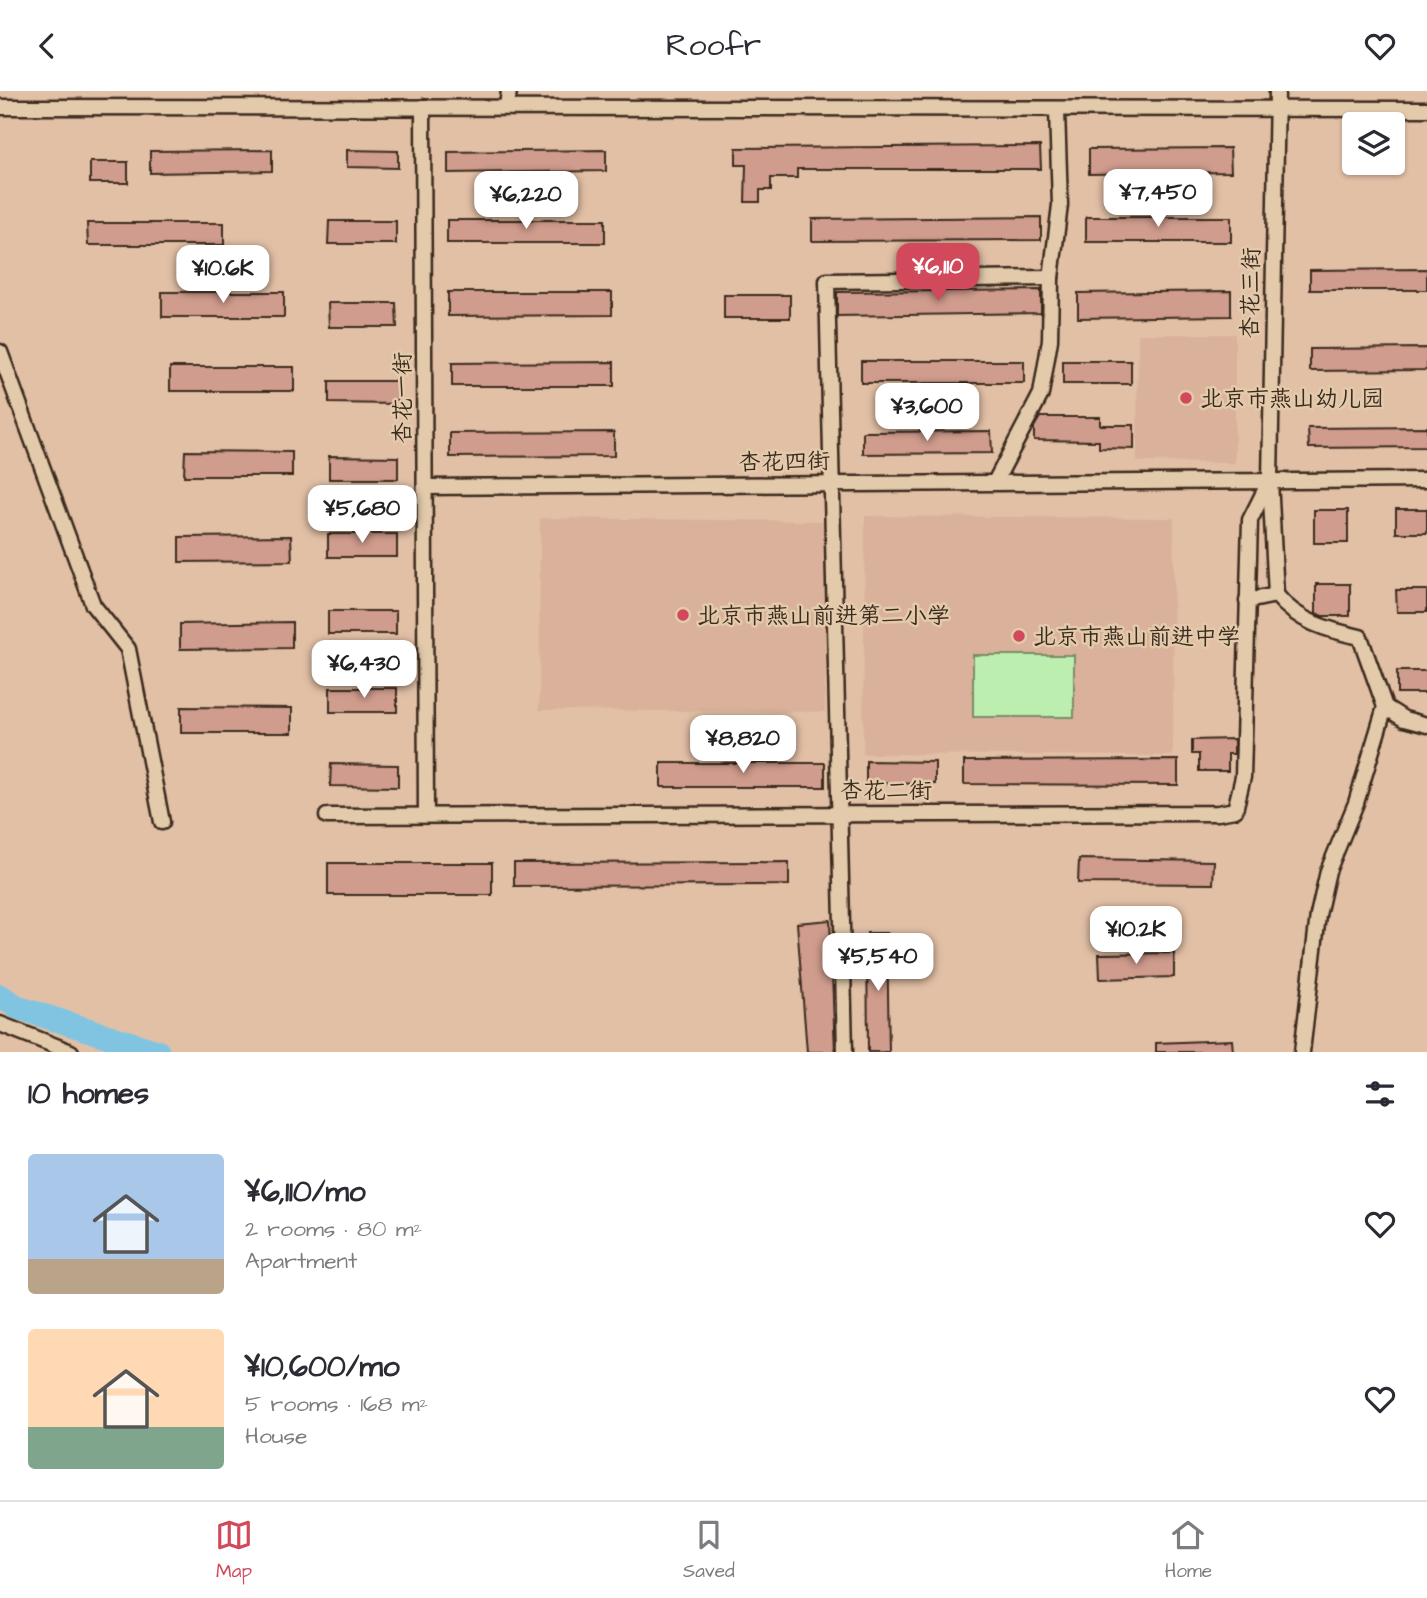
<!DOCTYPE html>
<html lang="en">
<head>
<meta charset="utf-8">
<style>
	:root { --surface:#fff; --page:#f7f7f7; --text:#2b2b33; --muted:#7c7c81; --line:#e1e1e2; --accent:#d1495b }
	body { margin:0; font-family:"Architects Daughter","LXGW WenKai TC",sans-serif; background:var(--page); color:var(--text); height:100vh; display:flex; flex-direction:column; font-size:26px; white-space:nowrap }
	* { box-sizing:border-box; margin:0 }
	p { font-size:23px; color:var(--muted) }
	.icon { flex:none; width:38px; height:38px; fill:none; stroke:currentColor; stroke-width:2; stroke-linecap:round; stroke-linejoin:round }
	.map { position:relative; height:961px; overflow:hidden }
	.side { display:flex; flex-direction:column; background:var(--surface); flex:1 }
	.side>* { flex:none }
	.fabs { position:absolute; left:1342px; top:21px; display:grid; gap:14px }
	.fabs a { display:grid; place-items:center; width:63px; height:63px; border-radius:7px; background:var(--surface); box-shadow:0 2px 5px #0004; font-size:35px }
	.price { position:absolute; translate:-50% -60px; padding:0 16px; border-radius:14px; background:#fff; color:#222; font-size:23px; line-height:46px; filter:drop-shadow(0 2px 4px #0008) }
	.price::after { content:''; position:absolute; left:50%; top:42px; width:21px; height:16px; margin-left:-10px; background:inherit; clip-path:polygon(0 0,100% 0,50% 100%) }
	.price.selected { background:var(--accent); color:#fff }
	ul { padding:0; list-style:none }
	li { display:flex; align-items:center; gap:21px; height:175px; padding:0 28px }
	li span { display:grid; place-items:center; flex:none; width:196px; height:140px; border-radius:7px; color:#555 }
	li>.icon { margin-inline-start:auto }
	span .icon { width:84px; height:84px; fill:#fffc; stroke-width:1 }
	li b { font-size:30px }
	h2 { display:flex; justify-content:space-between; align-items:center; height:84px; padding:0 28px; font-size:30px }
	header { display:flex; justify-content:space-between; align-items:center; height:91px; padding:0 28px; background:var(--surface); font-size:32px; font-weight:600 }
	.tab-bar { display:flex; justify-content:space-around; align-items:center; height:98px; border-top:2px solid var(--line); background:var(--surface); font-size:19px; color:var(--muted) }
	.tab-bar a { display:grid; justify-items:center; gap:4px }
	.tab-bar .selected { color:var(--accent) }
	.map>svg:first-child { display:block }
	.built { fill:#dab29b }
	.green { fill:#bbeeaf; stroke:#7b8c66; stroke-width:2 }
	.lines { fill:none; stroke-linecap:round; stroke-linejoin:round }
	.river { stroke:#80c4e1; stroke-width:24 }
	.building { fill:#d09c8d; stroke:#3b2a1e; stroke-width:2 }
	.minor-casing { stroke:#3b2a1e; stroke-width:19 }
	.minor { stroke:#e2caab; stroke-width:14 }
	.poi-dot { fill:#d1495b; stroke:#e2caab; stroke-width:2.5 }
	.labels { text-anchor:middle; stroke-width:5; stroke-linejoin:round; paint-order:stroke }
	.street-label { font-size:23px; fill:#3b2a1e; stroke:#e2caab }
	.poi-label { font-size:23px; fill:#3b2a1e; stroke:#e2caab; text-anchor:start }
</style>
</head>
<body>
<header><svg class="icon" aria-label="back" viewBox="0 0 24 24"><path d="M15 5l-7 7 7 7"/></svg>Roofr<svg class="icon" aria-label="heart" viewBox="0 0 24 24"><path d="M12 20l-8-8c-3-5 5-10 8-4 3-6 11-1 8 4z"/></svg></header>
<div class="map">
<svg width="1427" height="961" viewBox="0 0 1427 961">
	<rect width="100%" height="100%" fill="#e2c0a6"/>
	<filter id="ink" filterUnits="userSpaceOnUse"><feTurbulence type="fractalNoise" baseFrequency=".0143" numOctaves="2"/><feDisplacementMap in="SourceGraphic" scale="14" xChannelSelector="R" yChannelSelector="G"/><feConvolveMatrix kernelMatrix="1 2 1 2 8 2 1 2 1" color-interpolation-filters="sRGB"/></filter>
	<g filter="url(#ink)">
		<g class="built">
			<path d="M1138 243H1235V372L1137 371Z"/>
			<path d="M865 425 1174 427 1173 665 863 663Z"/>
			<path d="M540 427 827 430 825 621 539 619Z"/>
		</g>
		<rect class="green" x="973" y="564" width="101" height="62"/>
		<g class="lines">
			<path class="river" d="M0 905 19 917 158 961"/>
		</g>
		<g class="building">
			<path d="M1040 55 1041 78H797V87H771V99H760V111H745L746 74H736V57Z"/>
			<path d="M1230 57 1231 81 1089 83V58Z"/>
			<path d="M272 59V80L150 82V60Z"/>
			<path d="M347 59 398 60V77L347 76Z"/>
			<path d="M606 59V80L448 82V61Z"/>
			<rect x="90" y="71" width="38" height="21"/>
			<path d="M1041 126V149L812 150V128Z"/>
			<rect x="1086" y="126" width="145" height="25"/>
			<rect x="447" y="129" width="158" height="23"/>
			<path d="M329 130H396V153H328Z"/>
			<path d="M87 132H224V154H88Z"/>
			<path d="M1427 178V199H1310V179Z"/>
			<path d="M1041 199V222L837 225V201Z"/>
			<path d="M1231 200V225L1078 227V202Z"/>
			<rect x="162" y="201" width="122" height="25"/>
			<path d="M448 201H612V224L448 225Z"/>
			<rect x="724" y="204" width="66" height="23"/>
			<path d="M328 212H396L397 236H329Z"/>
			<path d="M1427 257V279L1310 280V258Z"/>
			<rect x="861" y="270" width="163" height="22"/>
			<rect x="1063" y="270" width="68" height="23"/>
			<path d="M614 271V295H452V272Z"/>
			<rect x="170" y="276" width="124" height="24"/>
			<path d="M329 290H397V313L329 312Z"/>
			<path d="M1040 326H1100V334H1134V358L1099 357V350L1034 349V336Z"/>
			<path d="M1427 336V356L1309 357 1308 337Z"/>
			<path d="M991 340 992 362 863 363V341Z"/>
			<path d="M614 341V365L450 366V342Z"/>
			<path d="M185 360 292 361V385H184Z"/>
			<path d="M329 365 398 366V388H329Z"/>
			<rect x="1396" y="418" width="31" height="24"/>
			<rect x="1314" y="419" width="34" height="33"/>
			<rect x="328" y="443" width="69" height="23"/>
			<path d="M291 445 292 470 179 471V446Z"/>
			<path d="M1316 493H1350V525H1322L1316 522Z"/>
			<path d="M1396 499H1427V521H1397Z"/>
			<rect x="328" y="520" width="68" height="23"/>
			<path d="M292 531V557L180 558V533Z"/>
			<rect x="1397" y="580" width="30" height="22"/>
			<rect x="330" y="597" width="67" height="24"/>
			<path d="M181 616 292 617V642H181Z"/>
			<path d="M1234 648V663H1228V680H1199V663H1192V649Z"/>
			<path d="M1178 669V694L964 693V670Z"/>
			<path d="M866 670 935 671V693L866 692Z"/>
			<rect x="661" y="672" width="164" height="24"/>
			<path d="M331 673 398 674V696L330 695Z"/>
			<path d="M1079 768 1214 770 1213 793 1078 792Z"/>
			<path d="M789 771V794L514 795V772Z"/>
			<rect x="328" y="772" width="164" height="32"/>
			<path d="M830 829 835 961H807L797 832Z"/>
			<path d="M867 842H887L889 961H868Z"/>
			<path d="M1174 862V886L1100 888 1099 863Z"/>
			<path d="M1232 949 1233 961H1156V952Z"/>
		</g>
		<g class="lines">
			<defs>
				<g id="minor">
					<path d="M0 16 1427 18"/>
					<path d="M423 16 426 724"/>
					<path d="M507 16 509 0"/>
					<path d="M0 261 93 514 128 558 162 731"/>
					<path d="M995 391 1041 303 1050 249 1051 187 1060 114 1057 19"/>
					<path d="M425 396 1427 389"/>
					<path d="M1276 504 1270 389 1277 0"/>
					<path d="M1276 504C1298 531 1328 539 1360 546L1385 616 1404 628 1427 634"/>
					<path d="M1247 510 1276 504"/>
					<path d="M327 725 1218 722 1235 719 1243 686 1250 429 1270 389"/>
					<path d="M0 933 71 961"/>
					<path d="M845 961 827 190 1051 187"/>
					<path d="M1302 961 1318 824 1328 780 1356 712 1385 616"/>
				</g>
			</defs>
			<use href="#minor" class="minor-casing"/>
			<use href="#minor" class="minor"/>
		</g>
	</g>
	<g class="poi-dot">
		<circle cx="1186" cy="307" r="7"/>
		<circle cx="683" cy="524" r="7"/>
		<circle cx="1019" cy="545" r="7"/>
	</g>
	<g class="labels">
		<g class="street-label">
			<text transform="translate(1250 202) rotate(-89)" y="8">杏花三街</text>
			<text transform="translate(402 307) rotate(-90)" y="8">杏花一街</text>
			<text transform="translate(784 370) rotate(-1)" y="8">杏花四街</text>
			<text x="886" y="707">杏花二街</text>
		</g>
		<g class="poi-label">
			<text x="1200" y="315">北京市燕山幼儿园</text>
			<text x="697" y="532">北京市燕山前进第二小学</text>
			<text x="1033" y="553">北京市燕山前进中学</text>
		</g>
	</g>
</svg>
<div class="fabs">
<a><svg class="icon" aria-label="layers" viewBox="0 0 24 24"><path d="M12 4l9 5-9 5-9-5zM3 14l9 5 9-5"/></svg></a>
</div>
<b class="price" style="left:1158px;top:138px">¥7,450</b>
<b class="price" style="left:526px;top:140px">¥6,220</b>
<b class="price selected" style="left:938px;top:212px">¥6,110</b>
<b class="price" style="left:223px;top:214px">¥10.6K</b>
<b class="price" style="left:927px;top:352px">¥3,600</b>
<b class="price" style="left:362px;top:454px">¥5,680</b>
<b class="price" style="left:364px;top:609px">¥6,430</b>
<b class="price" style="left:743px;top:684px">¥8,820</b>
<b class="price" style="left:1136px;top:875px">¥10.2K</b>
<b class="price" style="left:878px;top:902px">¥5,540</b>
</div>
<section class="side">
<h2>10 homes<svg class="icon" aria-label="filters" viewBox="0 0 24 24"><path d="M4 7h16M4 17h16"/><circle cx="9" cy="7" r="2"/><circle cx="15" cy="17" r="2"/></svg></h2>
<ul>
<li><span style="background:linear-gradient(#a9c7e8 75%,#b9a48a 0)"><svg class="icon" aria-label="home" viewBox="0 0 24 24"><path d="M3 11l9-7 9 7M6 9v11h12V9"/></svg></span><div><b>¥6,110/mo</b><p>2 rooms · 80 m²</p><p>Apartment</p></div><svg class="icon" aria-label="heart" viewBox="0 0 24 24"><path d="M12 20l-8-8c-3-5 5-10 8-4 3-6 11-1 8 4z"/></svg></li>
<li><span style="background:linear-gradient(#ffd9b3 70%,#7fa58c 0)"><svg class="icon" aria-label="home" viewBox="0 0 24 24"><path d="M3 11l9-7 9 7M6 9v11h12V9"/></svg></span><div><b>¥10,600/mo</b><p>5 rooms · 168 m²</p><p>House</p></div><svg class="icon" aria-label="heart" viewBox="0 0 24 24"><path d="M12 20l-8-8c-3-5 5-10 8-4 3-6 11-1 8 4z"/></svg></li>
</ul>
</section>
<nav class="tab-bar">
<a class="selected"><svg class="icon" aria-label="map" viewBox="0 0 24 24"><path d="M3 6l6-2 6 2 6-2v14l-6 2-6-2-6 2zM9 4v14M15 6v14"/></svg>Map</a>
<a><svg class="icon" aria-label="saved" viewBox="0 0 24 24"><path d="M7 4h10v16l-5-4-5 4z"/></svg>Saved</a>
<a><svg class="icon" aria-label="home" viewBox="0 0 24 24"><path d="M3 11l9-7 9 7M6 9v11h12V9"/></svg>Home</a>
</nav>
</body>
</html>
